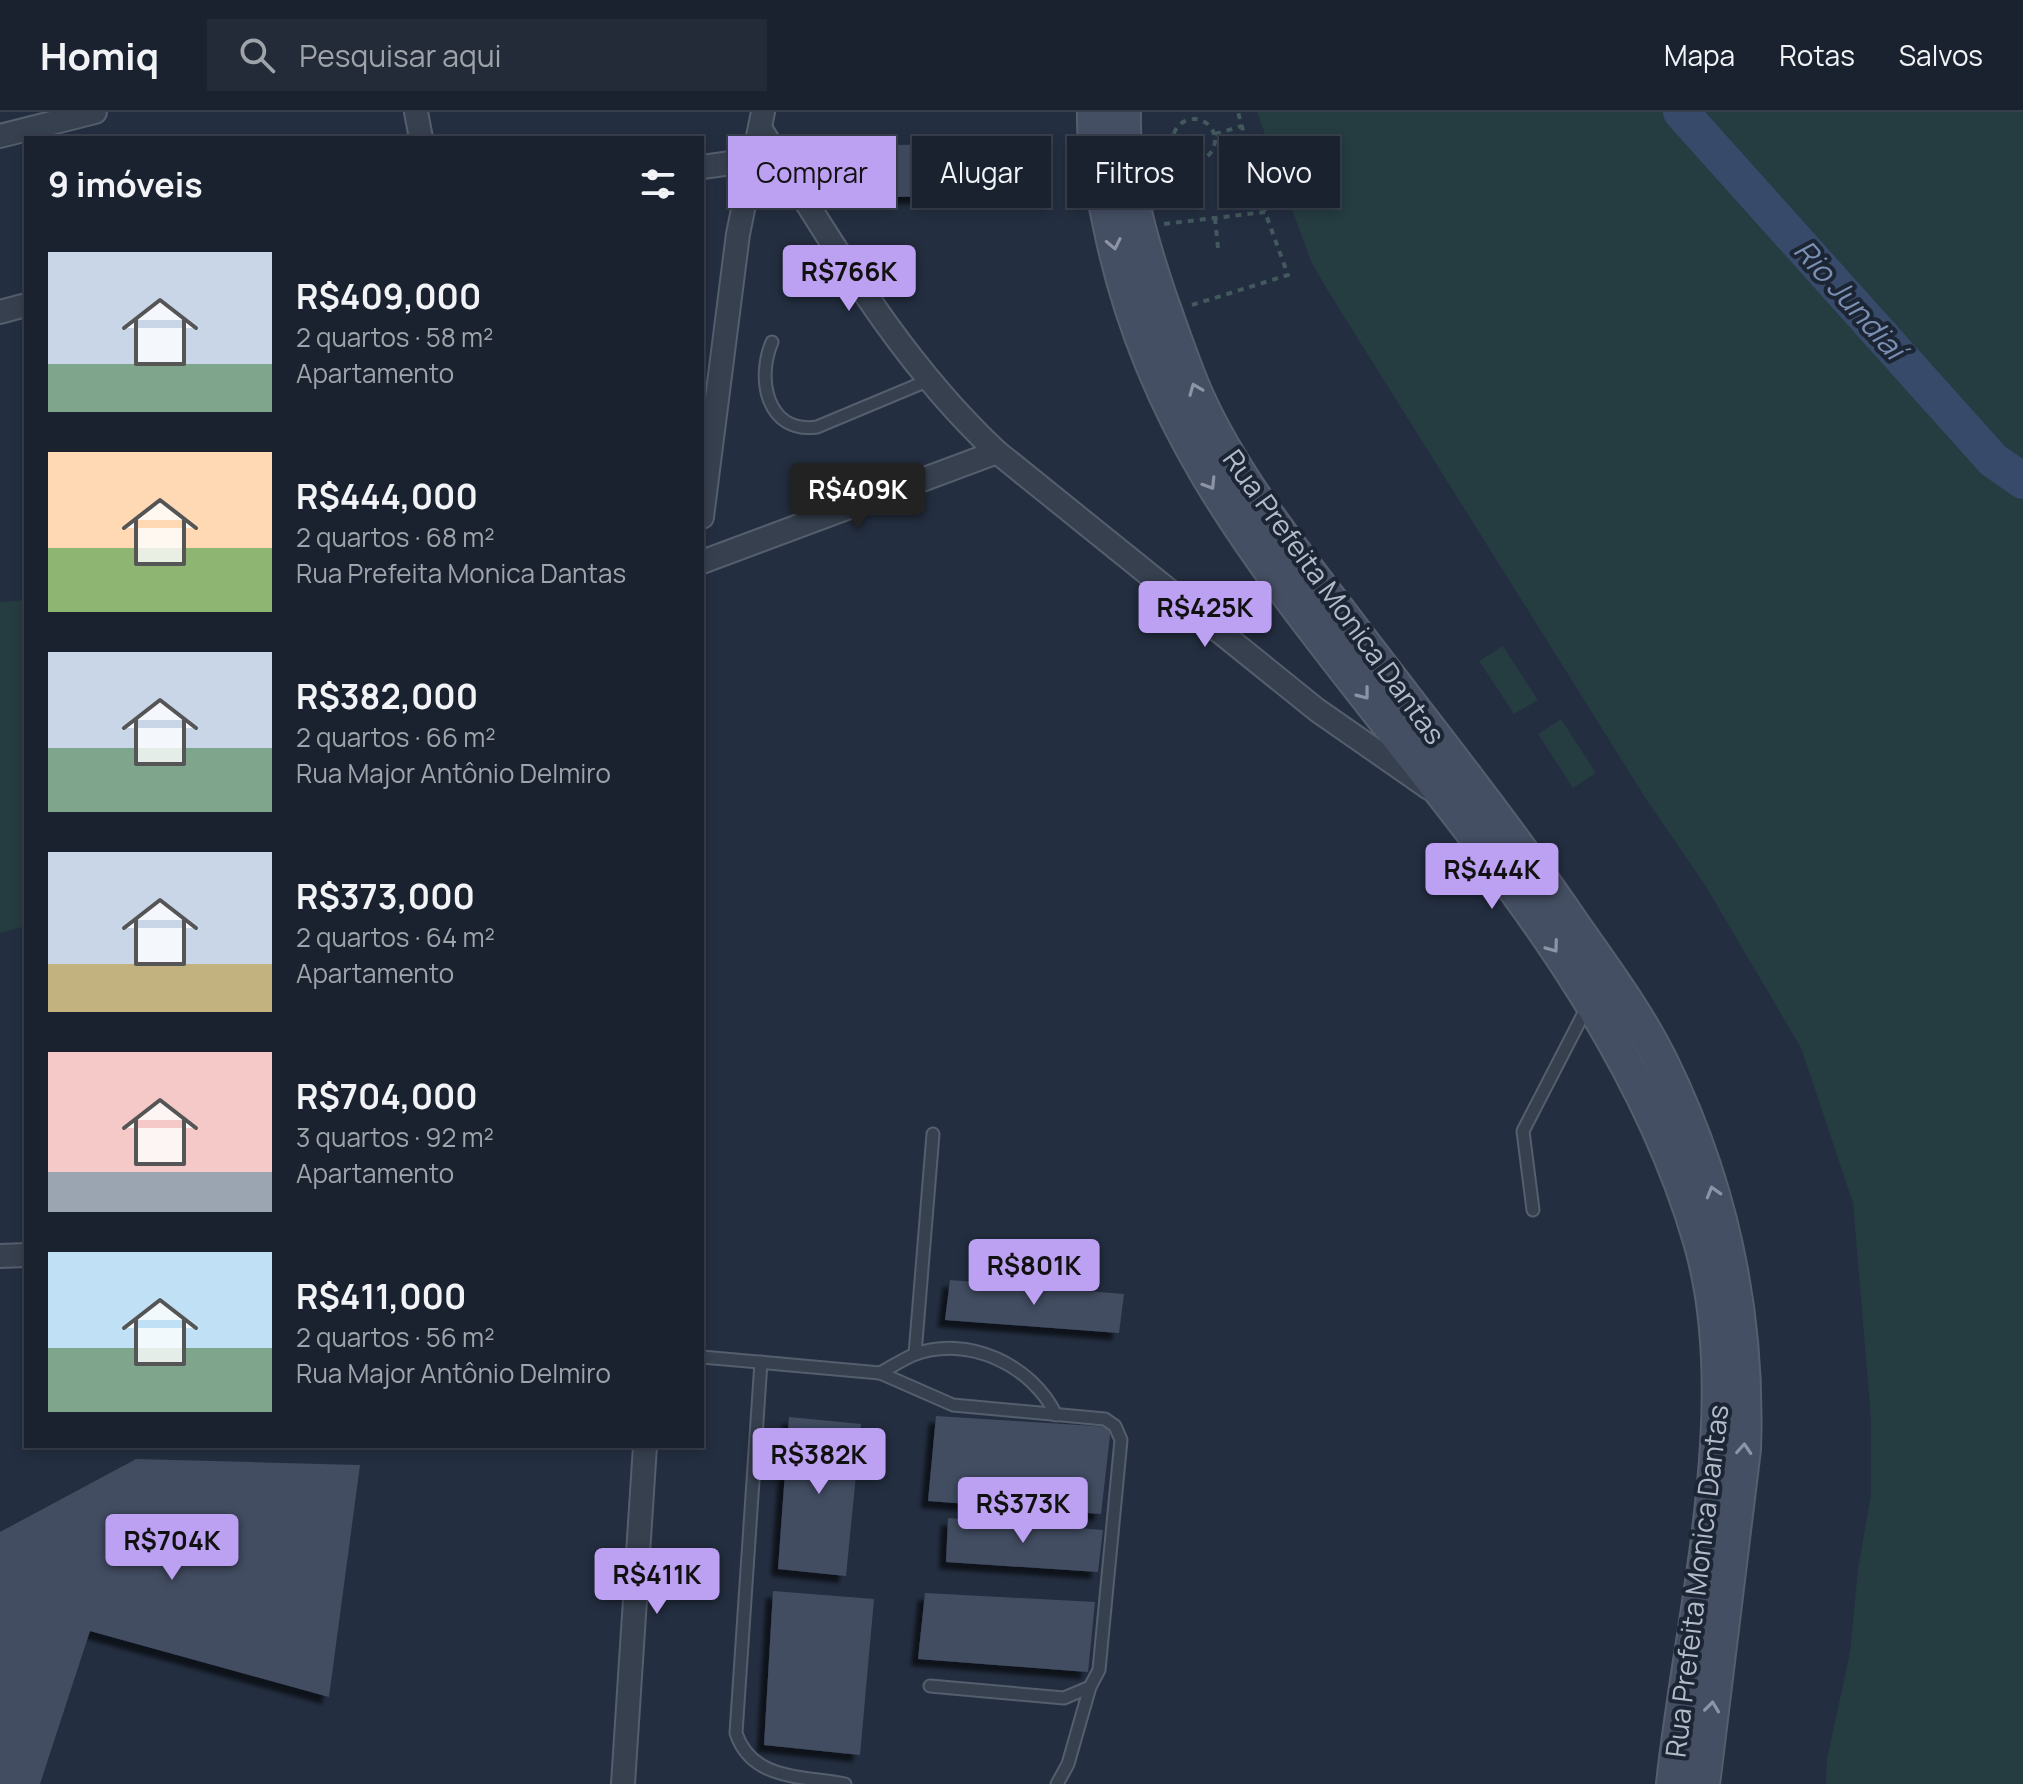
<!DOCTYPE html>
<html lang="pt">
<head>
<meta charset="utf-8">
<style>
	:root { --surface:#1a2230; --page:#232a38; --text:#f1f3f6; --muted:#9fa4ab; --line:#383f4c; --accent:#bca0f2 }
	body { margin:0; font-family:Manrope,sans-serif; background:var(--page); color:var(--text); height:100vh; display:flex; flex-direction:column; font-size:30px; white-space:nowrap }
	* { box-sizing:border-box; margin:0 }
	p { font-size:26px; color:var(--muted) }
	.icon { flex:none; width:44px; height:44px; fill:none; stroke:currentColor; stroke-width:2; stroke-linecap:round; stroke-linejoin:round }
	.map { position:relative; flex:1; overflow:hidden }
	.panel { position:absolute; left:24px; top:24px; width:680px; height:1312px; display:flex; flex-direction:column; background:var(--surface); border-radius:0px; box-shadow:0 4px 12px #0003,0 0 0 2px var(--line) }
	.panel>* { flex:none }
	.top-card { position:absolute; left:728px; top:24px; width:760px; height:72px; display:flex; gap:16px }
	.price { position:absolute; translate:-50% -68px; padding:0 18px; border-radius:8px; background:var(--accent); color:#111; font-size:26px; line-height:52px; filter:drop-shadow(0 2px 4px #0008) }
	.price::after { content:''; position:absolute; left:50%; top:48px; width:24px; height:18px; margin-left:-12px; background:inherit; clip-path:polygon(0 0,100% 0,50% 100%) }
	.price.current { background:#222; color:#fff }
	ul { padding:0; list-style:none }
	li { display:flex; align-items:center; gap:24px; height:200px; padding:0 24px }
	li span { display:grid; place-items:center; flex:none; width:224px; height:160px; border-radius:0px; color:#555 }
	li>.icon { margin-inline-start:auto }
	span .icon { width:96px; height:96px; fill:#fffc; stroke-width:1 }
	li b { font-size:34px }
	h2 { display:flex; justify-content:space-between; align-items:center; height:96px; padding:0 24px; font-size:34px }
	.chip { padding:0 28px; border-radius:0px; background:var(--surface); box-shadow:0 4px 12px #0003,0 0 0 2px var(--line); font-size:28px; line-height:72px }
	.chip.current { background:var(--accent); color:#111 }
	header { display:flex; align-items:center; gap:48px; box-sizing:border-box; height:112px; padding:0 40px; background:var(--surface); border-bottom:2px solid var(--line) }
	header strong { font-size:38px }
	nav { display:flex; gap:44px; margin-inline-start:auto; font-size:28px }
	.search { width:560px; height:72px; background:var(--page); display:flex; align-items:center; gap:20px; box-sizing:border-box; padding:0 28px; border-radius:0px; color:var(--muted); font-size:30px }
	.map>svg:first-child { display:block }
	.green { fill:#253c41 }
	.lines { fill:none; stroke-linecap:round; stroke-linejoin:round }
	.river { stroke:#384a6a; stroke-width:36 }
	.building { fill:#424d62; filter:url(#shadow) }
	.lane-casing { stroke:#555e6d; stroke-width:15 }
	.street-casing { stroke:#555e6d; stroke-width:26 }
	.secondary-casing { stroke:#555e6d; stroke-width:36 }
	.path { stroke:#43595d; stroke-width:4; stroke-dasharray:6 6; stroke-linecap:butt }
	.lane { stroke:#37404f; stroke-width:11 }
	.street { stroke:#37404f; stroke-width:22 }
	.secondary { stroke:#454f63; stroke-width:32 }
	.oneway { stroke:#8c95a6 }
	.labels { text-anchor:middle; stroke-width:8; stroke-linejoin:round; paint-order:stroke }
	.street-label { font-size:28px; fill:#b3bbca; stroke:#1c2534 }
	.water-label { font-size:30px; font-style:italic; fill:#7a8fb3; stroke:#1c2534 }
</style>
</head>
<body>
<header>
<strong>Homiq</strong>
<div class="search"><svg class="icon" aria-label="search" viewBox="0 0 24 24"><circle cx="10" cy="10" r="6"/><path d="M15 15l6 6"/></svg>Pesquisar aqui</div>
<nav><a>Mapa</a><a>Rotas</a><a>Salvos</a></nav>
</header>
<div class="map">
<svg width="2023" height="1672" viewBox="0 0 2023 1672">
	<defs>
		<filter id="shadow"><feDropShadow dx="-7" dy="7" stdDeviation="2" flood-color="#0009"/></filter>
	</defs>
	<rect width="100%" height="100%" fill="#232e40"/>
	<g class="green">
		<path d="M1257 0H2023V1672H1826L1827 1647 1850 1540 1858 1457 1871 1382V1307L1853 1091 1801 936 1705 773 1646 687 1328 179 1311 150Z"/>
		<path d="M26 488V814L0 821V490Z"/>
		<path d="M1503 534 1538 588 1514 602 1479 549Z"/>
		<path d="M1561 607 1596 661 1573 676 1538 622Z"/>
	</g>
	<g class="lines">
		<path class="river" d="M1681 0 1993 348 2023 369"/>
	</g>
	<g class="building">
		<path d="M950 32V84L827 86 803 45 840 44V34Z"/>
		<path d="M950 1168 1124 1182 1119 1221 945 1208Z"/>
		<path d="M936 1304 1111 1315 1101 1402 928 1389Z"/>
		<path d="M789 1305 861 1312 846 1464 778 1457Z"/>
		<path d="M136 1347 360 1353 329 1585 90 1519 40 1672H0V1420Z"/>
		<path d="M948 1406 1103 1418 1098 1460 946 1450Z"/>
		<path d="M773 1479 874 1487 860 1643 764 1633Z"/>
		<path d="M925 1481 1095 1490 1088 1560 918 1547Z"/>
	</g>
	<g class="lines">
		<defs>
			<g id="lane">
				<path d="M772 230C756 267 767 322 817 315L927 269"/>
				<path d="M1533 1098 1523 1019 1587 895"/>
				<path d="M915 1242 933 1022"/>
				<path d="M702 1245 880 1261 953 1293 1105 1307 1115 1314 1121 1328 1099 1558 1090 1575 1064 1586 930 1574"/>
				<path d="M761 1250 736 1621C751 1668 802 1664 845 1672"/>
				<path d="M880 1261C891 1255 902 1248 913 1243 968 1222 1032 1253 1056 1303"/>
				<path d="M1057 1672 1068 1652 1090 1575"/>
			</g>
			<g id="street">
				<path d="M416 0 421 26"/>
				<path d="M760 16C832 130 897 247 997 340L1317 598 1429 676"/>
				<path d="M0 24 95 0"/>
				<path d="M702 55 753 48"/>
				<path d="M0 200 26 193"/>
				<path d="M702 405 738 122 763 0"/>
				<path d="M702 450 997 340"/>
				<path d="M0 1144 26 1143"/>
				<path d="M623 1672 645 1334"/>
			</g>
			<g id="secondary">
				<path d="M1094 0C1093 40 1103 80 1111 119 1150 306 1247 432 1362 579 1494 748 1639 919 1700 1129 1748 1294 1691 1503 1673 1672"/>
				<path d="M1124 0C1122 63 1140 126 1160 185 1172 218 1183 252 1197 284 1232 362 1288 432 1339 499 1418 604 1501 706 1575 815 1605 858 1637 901 1661 949 1721 1071 1749 1201 1744 1337L1703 1672"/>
			</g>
		</defs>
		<use href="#lane" class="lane-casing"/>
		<use href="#street" class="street-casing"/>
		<use href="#secondary" class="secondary-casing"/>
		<g class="path">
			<circle cx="1194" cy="28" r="21"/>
			<path d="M1215 22 1242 14"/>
			<path d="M1149 33 1173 23"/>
			<path d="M1215 106 1218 136"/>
			<path d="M1164 112 1265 100"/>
			<path d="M1192 193 1288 163 1265 100 1238 0"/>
		</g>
		<use href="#lane" class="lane"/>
		<use href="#street" class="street"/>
		<use href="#secondary" class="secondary"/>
	</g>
	<defs><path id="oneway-chevron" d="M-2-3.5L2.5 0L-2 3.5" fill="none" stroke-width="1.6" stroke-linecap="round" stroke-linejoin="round" transform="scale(2)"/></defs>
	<g class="oneway">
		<use href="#oneway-chevron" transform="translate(1114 132) rotate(78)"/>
		<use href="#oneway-chevron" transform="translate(1195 277) rotate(-112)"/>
		<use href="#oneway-chevron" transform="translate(1210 372) rotate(58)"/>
		<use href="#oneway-chevron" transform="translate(1364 582) rotate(52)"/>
		<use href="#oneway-chevron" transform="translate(1553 835) rotate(54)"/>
		<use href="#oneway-chevron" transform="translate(1713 1080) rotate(-106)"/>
		<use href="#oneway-chevron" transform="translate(1744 1337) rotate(-86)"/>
		<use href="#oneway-chevron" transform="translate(1712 1595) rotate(-83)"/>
	</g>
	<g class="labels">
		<g class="street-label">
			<text transform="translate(1334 485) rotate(54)" y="10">Rua Prefeita Monica Dantas</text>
			<text transform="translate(1697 1469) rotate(-83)" y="10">Rua Prefeita Monica Dantas</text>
		</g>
		<g class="water-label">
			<text transform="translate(1849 188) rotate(48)" y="10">Rio Jundiaí</text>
		</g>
	</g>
</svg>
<b class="price" style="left:849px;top:201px">R$766K</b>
<b class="price current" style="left:858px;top:419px">R$409K</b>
<b class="price" style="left:1205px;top:537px">R$425K</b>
<b class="price" style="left:1492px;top:799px">R$444K</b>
<b class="price" style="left:1034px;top:1195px">R$801K</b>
<b class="price" style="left:819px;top:1384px">R$382K</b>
<b class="price" style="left:1023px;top:1433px">R$373K</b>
<b class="price" style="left:172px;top:1470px">R$704K</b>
<b class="price" style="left:657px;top:1504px">R$411K</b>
<div class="top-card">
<a class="chip current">Comprar</a>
<a class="chip">Alugar</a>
<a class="chip">Filtros</a>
<a class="chip">Novo</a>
</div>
<section class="panel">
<h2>9 imóveis<svg class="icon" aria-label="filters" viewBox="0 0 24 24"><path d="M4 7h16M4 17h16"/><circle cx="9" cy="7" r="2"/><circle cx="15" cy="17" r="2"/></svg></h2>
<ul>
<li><span style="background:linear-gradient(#c9d6e8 70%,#7fa58c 0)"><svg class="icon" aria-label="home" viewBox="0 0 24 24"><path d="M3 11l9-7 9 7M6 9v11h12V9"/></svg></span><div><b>R$409,000</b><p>2 quartos · 58 m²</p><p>Apartamento</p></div></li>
<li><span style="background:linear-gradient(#ffd9b3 60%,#8fb573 0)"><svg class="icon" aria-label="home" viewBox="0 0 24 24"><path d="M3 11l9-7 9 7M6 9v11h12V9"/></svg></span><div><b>R$444,000</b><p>2 quartos · 68 m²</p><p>Rua Prefeita Monica Dantas</p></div></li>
<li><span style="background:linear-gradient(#c9d6e8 60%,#7fa58c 0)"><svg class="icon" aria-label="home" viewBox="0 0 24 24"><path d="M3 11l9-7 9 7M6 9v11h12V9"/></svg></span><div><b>R$382,000</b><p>2 quartos · 66 m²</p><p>Rua Major Antônio Delmiro</p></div></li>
<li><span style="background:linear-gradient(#c9d6e8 70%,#c2b280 0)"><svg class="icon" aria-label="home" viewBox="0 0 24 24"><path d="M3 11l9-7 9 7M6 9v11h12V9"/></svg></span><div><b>R$373,000</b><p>2 quartos · 64 m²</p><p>Apartamento</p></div></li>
<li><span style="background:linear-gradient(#f6c9c9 75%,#9aa5b1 0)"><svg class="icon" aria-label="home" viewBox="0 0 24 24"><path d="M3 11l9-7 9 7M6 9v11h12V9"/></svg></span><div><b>R$704,000</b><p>3 quartos · 92 m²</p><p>Apartamento</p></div></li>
<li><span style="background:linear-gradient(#bfe0f5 60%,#7fa58c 0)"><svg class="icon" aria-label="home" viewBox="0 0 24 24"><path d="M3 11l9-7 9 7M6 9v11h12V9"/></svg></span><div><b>R$411,000</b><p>2 quartos · 56 m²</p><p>Rua Major Antônio Delmiro</p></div></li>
</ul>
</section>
</div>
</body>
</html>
